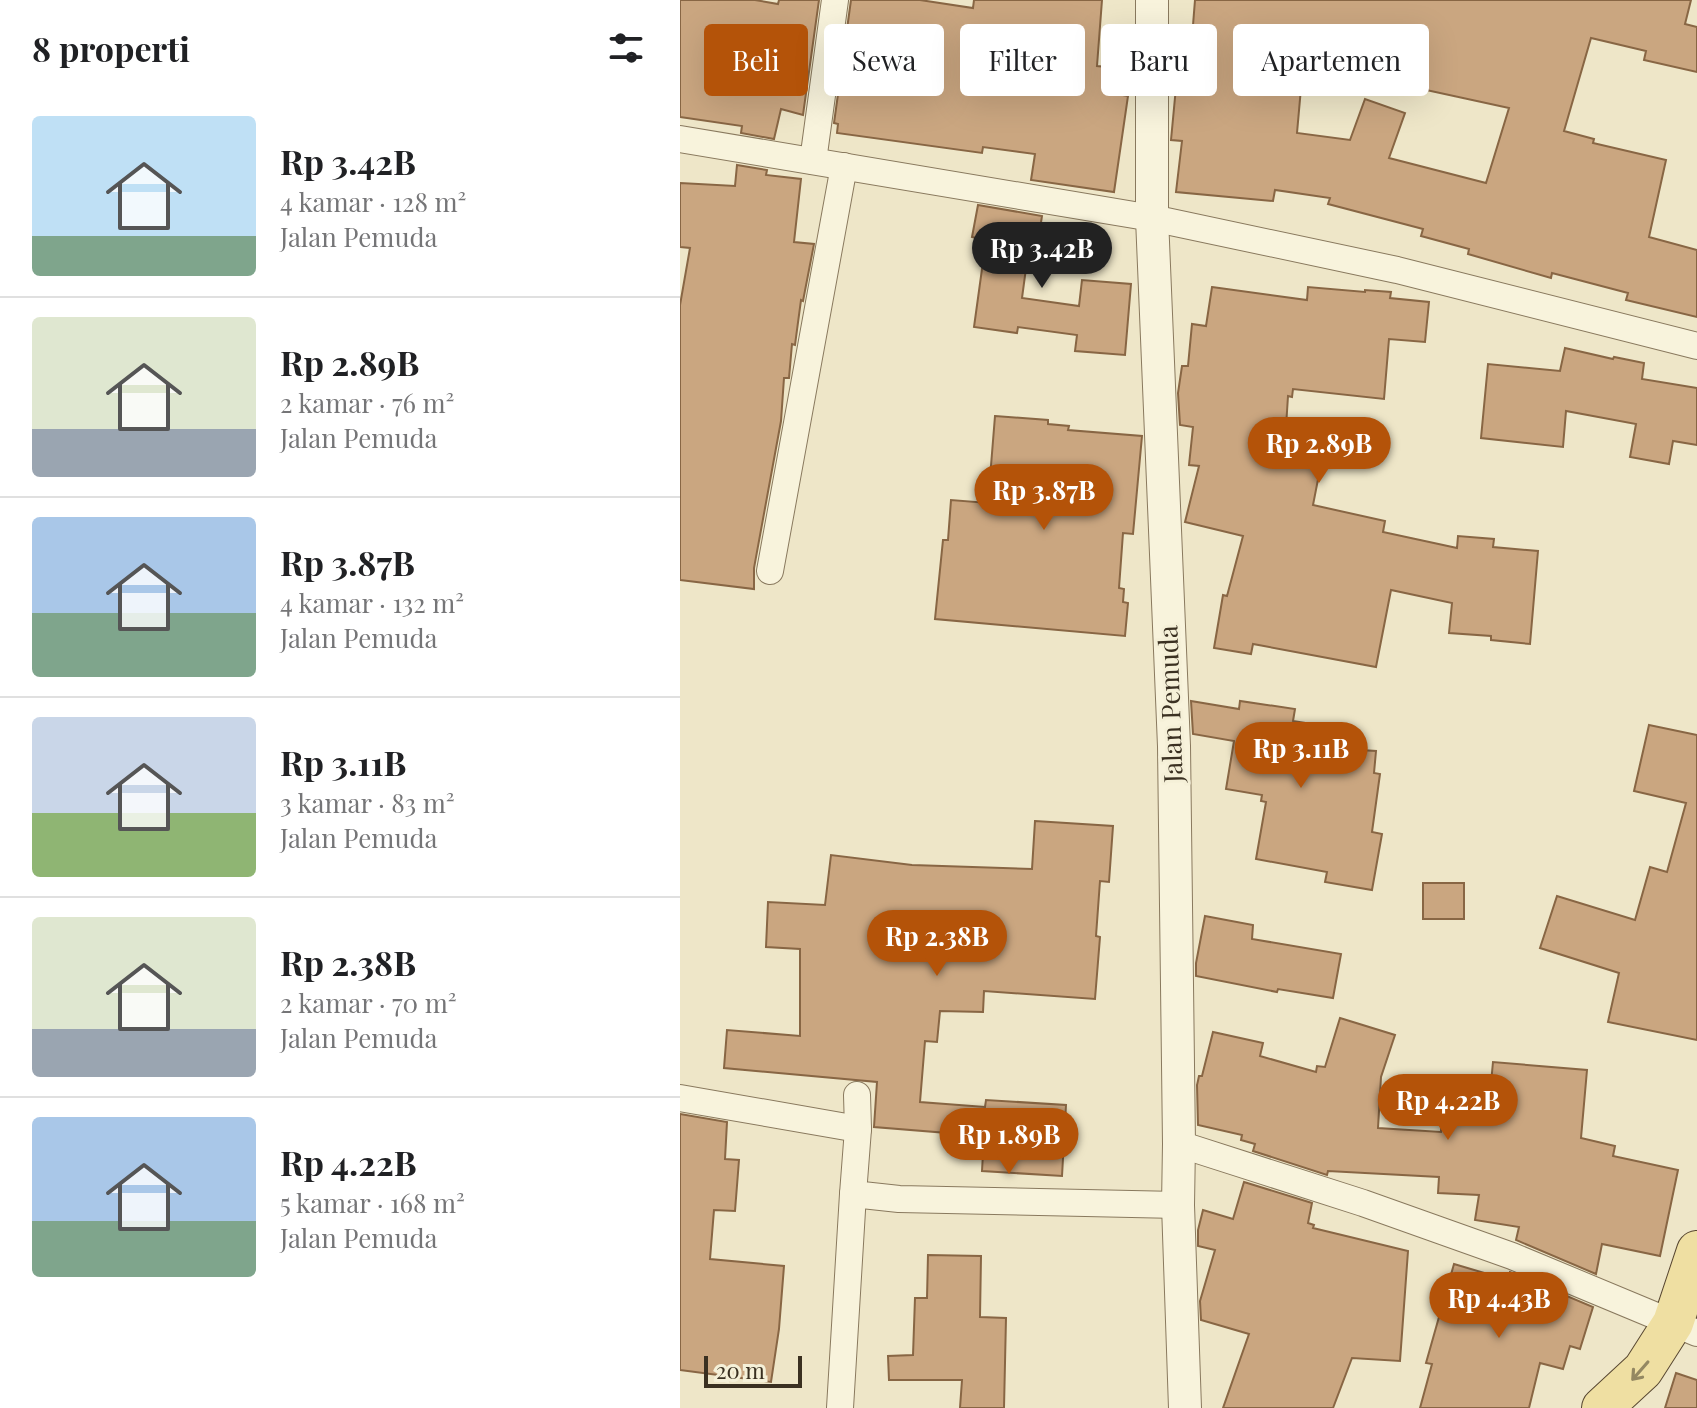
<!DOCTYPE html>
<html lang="id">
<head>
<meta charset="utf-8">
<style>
	:root { --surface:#fff; --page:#f2f2f2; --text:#202124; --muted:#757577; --line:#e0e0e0; --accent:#b45309 }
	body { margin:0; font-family:"Playfair Display",serif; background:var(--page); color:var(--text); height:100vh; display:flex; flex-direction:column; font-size:30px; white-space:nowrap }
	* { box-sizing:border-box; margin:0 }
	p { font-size:26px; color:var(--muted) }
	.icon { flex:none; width:44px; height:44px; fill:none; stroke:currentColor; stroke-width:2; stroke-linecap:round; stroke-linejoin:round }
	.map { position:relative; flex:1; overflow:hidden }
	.sheet { display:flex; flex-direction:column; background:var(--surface); width:680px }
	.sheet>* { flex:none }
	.banner { position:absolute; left:24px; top:24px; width:760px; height:72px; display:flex; gap:16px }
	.scale { position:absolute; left:24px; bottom:20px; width:98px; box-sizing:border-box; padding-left:8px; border:4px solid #3a3021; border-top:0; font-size:22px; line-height:28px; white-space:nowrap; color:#3a3021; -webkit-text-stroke:6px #f5f0d8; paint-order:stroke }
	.price { position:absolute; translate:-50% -68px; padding:0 18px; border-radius:28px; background:var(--accent); color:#fff; font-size:26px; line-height:52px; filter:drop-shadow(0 2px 4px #0008) }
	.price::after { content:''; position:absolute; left:50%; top:48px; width:24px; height:18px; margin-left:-12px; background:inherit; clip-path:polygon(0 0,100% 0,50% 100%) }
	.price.current { background:#222; color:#fff }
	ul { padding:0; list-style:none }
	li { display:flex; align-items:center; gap:24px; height:200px; padding:0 32px }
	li+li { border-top:2px solid var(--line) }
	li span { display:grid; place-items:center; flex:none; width:224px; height:160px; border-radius:8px; color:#555 }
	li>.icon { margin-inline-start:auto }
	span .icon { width:96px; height:96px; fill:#fffc; stroke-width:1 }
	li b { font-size:34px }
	h2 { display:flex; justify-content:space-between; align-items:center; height:96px; padding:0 32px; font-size:34px }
	.pill { padding:0 28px; border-radius:8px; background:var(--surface); box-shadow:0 8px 32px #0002; font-size:28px; line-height:72px }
	.pill.current { background:var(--accent); color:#fff }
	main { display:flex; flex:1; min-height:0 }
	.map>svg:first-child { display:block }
	.building { fill:#caa680; stroke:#864; stroke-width:2; fill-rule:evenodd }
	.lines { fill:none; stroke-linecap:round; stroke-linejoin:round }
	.minor-casing { stroke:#89795e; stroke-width:28 }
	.tertiary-casing { stroke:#89795e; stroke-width:34 }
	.primary-casing { stroke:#584731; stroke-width:42 }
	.minor { stroke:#f8f3dc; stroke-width:26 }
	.tertiary { stroke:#f8f3dc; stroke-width:32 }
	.primary { stroke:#efdfa2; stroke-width:40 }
	.oneway { stroke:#948862 }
	.labels { text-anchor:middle; stroke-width:6; stroke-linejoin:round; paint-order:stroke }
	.street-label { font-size:26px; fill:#3a3021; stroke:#f5f0d8 }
</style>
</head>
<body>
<main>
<section class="sheet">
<h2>8 properti<svg class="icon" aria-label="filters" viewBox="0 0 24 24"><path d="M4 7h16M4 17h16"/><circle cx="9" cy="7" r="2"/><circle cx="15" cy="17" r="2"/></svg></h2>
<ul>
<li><span style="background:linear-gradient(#bfe0f5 75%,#7fa58c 0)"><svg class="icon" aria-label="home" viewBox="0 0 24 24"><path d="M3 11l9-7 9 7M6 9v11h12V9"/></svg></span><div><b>Rp 3.42B</b><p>4 kamar · 128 m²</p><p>Jalan Pemuda</p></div></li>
<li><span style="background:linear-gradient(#dfe7d0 70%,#9aa5b1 0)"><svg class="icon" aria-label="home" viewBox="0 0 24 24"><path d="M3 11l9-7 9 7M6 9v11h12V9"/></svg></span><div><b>Rp 2.89B</b><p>2 kamar · 76 m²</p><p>Jalan Pemuda</p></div></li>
<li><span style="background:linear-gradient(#a9c7e8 60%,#7fa58c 0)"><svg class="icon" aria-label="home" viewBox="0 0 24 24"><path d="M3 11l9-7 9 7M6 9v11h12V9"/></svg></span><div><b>Rp 3.87B</b><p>4 kamar · 132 m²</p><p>Jalan Pemuda</p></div></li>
<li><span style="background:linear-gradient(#c9d6e8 60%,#8fb573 0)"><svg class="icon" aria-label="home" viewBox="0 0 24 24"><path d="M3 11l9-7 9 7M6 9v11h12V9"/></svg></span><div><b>Rp 3.11B</b><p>3 kamar · 83 m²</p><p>Jalan Pemuda</p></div></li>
<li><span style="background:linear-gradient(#dfe7d0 70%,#9aa5b1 0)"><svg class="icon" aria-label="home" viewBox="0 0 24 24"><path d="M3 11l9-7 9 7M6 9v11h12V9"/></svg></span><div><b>Rp 2.38B</b><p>2 kamar · 70 m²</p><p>Jalan Pemuda</p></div></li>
<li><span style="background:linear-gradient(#a9c7e8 65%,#7fa58c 0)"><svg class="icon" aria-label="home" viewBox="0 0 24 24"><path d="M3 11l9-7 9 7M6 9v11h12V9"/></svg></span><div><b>Rp 4.22B</b><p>5 kamar · 168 m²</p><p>Jalan Pemuda</p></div></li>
</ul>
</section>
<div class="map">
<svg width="1017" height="1408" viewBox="0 0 1017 1408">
	<rect width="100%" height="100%" fill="#eee6c8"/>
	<g class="building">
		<path d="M0 0H75L98 4 99 0H139L123 115 101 109 94 139 61 133 62 126 0 117Z"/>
		<path d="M171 0H240L293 8 294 0H422L417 66 439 68 437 94 448 96 434 192 351 180 355 154 303 147 302 153 157 133 158 124 154 123Z"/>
		<path d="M515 0H1011L1005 24 1017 27V72L964 60 966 51 911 38 884 131 914 139 913 143 986 160 969 237 1017 250V317L946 300 948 293 872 273 871 278 788 254 789 249 741 236 743 229 648 204 650 198 595 190 593 201 496 192 502 141 491 140 496 87 508 88ZM626 32 722 47 714 83 829 108 806 183 709 158 725 113 685 99 670 140 617 133Z"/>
		<path d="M57 165 87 170 86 175 121 179 114 242 134 244 123 301 121 300 115 345 112 344 109 378H104L101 421 74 568V589L0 580V305L10 248 0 247V183L55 186Z"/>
		<path d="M298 205 362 216 357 248 349 246 342 298 399 306 402 280 451 284 445 355 395 351 397 335 338 327 337 333 294 327 306 240 292 237Z"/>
		<path d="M532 287 627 300 628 287 685 292V290L711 292 710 298 749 302 745 342 709 339 704 399 613 389 612 397 608 396 604 458 641 464 633 505 705 521 703 532 777 548 778 536 814 539 813 547 858 551 850 644 811 640V636L769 633 772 603 711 590 696 667 573 644 571 654 534 648 543 595 547 596 563 536 505 522 519 466 509 465 513 427 500 425 498 393 502 366H508L512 324 526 326Z"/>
		<path d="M885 348 933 359 934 357 964 363 962 379 1017 388V445L993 441 989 464 950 457 956 424 886 411 883 447 801 438 808 364 880 371Z"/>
		<path d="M315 416 368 420V424L389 426 388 430 462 436 453 534 443 533 439 588 444 589 443 602 448 603 445 636 255 619 263 540H268L271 500 308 503Z"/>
		<path d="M511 701 559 709 560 701 615 709 613 721 651 727 648 748 696 751 694 773 700 774 692 832 702 834 692 890 645 882 647 872 576 859 586 802 581 801 582 795 546 789 554 741 513 734Z"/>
		<path d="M969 725 1017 735V1040L928 1022 939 973 860 948 877 896 955 920 970 867 987 872 1006 803 954 791Z"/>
		<path d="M355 821 433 826 429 882 420 881 416 936 420 937 415 999 304 991 303 1012 260 1011 257 1042 245 1041 240 1102 305 1107 306 1100 386 1105 382 1176 302 1171 304 1136 194 1127 197 1082 44 1068 47 1030 120 1036V949L86 947 88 902 145 905 151 855 232 865 352 869Z"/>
		<rect x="743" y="883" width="41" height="36"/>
		<path d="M525 916 573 925 572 939 661 954 653 998 598 989 597 992 516 976V963Z"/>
		<path d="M660 1018 715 1035 701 1077 698 1128 761 1132 762 1112 808 1115 813 1062 907 1070 901 1138 935 1146 933 1156 998 1170 980 1256 922 1244 916 1274 836 1240 839 1227 795 1220 799 1195 758 1193 759 1177 648 1171 647 1175 573 1151 575 1144 561 1140 562 1135 518 1125 517 1085 519 1076H522L533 1032 583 1043 580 1056 636 1072 637 1066 645 1067Z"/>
		<path d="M0 1114 47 1122 45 1159 59 1160 55 1211 34 1210 30 1259 104 1266 99 1329 91 1382 0 1370Z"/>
		<path d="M564 1182 632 1203 628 1223 634 1225 633 1228 728 1251 720 1361 672 1358 653 1408H543L569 1334 521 1320 520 1301 535 1250 518 1246V1230L523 1210 553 1219Z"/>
		<path d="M248 1255 301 1256 300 1317 326 1318 324 1408H280L282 1380H209L208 1356 233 1355 235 1298H247Z"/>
		<path d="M774 1264 828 1280 830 1272 913 1307 900 1349 890 1346 883 1369 860 1363 849 1408H740L752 1364 746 1363Z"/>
		<path d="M996 1373 1017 1380V1408H985Z"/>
	</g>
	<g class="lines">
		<defs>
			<g id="minor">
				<path d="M0 139 472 218 717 270 1017 346"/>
				<path d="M133 161 155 0"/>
				<path d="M90 571 164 166"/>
				<path d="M177 1095 178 1129 173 1194 219 1199 498 1205"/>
				<path d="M0 1098 178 1129"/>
				<path d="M499 1144 683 1203 832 1256 1017 1333"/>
				<path d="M160 1408 173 1194"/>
			</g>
			<path id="tertiary" d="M472 0V218L494 746 499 1144 498 1205 505 1408"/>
			<path id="primary" d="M922 1408 963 1370 993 1323 1017 1251"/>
		</defs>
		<use href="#minor" class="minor-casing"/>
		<use href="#tertiary" class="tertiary-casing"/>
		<use href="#primary" class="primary-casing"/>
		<use href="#minor" class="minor"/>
		<use href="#tertiary" class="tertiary"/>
		<use href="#primary" class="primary"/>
	</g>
	<defs><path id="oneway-shaft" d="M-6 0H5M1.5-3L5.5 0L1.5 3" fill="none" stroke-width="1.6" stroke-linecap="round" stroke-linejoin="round" transform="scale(2)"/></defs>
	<use class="oneway" href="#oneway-shaft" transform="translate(960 1371) rotate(131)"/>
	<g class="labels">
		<g class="street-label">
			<text transform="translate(491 704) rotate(-92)" y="9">Jalan Pemuda</text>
		</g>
	</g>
</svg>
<div class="scale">20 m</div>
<b class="price current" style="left:362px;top:290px">Rp 3.42B</b>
<b class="price" style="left:639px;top:485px">Rp 2.89B</b>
<b class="price" style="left:364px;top:532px">Rp 3.87B</b>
<b class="price" style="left:621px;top:790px">Rp 3.11B</b>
<b class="price" style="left:257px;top:978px">Rp 2.38B</b>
<b class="price" style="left:768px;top:1142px">Rp 4.22B</b>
<b class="price" style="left:329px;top:1176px">Rp 1.89B</b>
<b class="price" style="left:819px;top:1340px">Rp 4.43B</b>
<div class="banner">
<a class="pill current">Beli</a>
<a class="pill">Sewa</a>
<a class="pill">Filter</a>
<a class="pill">Baru</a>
<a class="pill">Apartemen</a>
</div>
</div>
</main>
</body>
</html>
